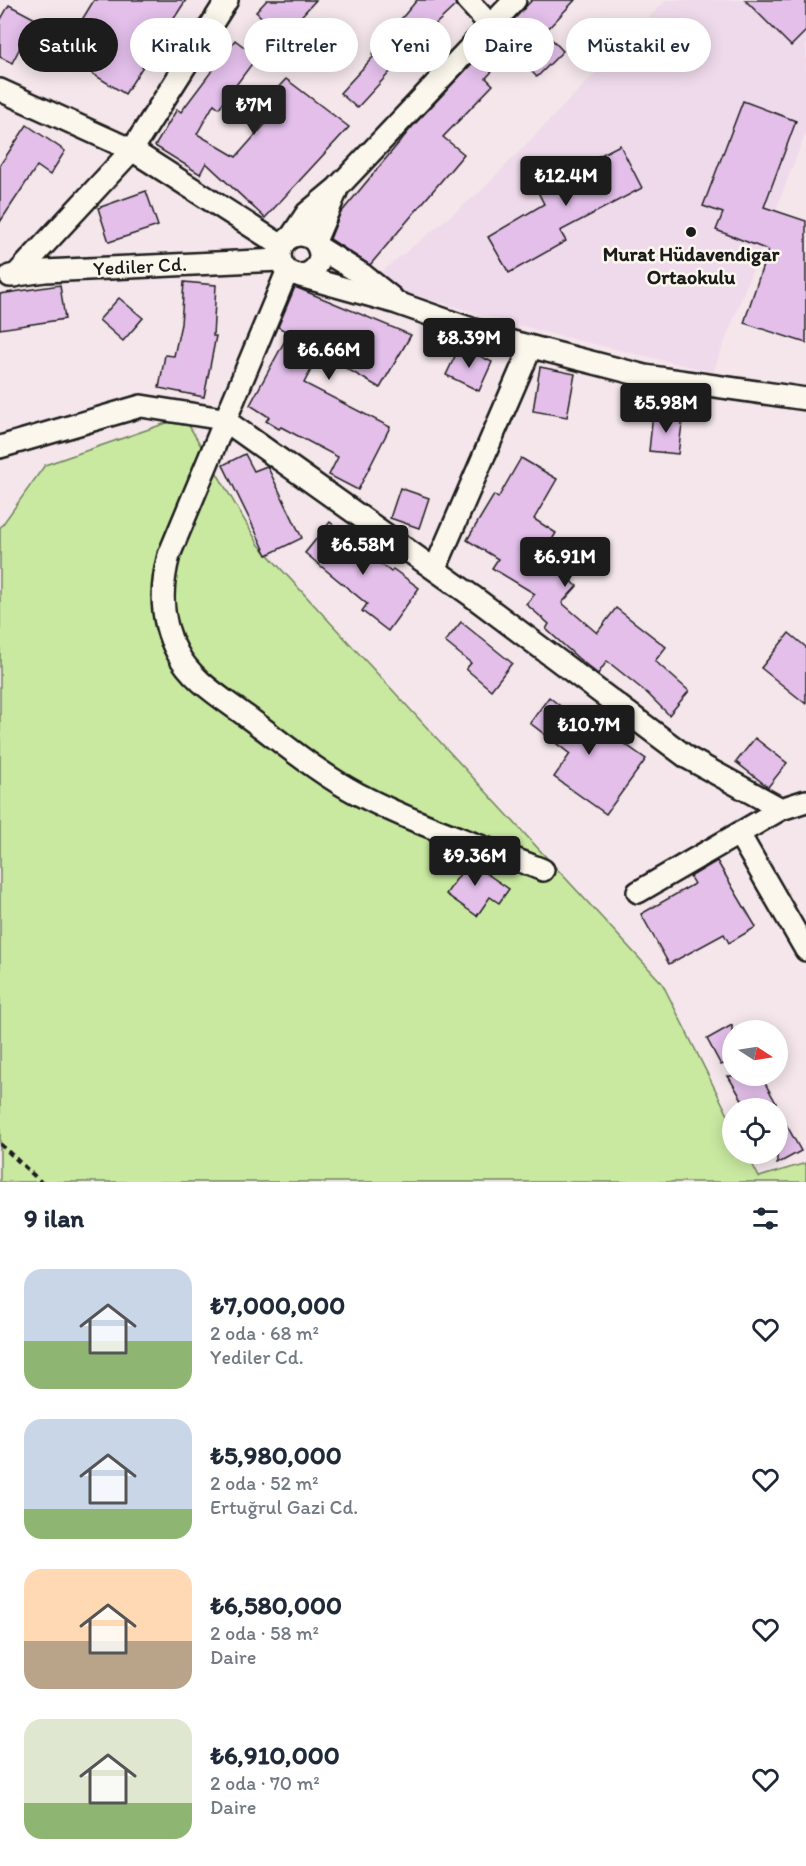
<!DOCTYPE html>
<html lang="tr">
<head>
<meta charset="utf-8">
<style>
	:root { --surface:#fff; --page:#f2f2f3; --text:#1f2937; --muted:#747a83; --accent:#1c1c1c }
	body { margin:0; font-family:Itim,sans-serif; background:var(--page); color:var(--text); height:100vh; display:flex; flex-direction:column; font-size:22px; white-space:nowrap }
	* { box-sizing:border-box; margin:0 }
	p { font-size:20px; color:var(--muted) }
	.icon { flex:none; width:33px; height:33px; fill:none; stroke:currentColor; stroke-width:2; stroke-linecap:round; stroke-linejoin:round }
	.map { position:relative; height:1182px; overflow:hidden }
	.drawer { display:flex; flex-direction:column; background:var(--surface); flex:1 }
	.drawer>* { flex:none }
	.top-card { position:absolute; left:18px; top:18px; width:771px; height:54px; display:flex; gap:12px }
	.needle { width:39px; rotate:102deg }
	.buttons { position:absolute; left:722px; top:1020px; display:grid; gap:12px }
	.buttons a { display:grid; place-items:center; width:66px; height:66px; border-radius:50%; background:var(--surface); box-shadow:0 3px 15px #0003; font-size:30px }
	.price { position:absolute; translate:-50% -51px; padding:0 14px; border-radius:6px; background:var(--accent); color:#fff; font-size:20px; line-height:39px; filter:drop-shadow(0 2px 3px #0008) }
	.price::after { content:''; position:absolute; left:50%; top:36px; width:18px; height:14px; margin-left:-9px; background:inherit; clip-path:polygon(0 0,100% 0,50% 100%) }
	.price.active { background:#222; color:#fff }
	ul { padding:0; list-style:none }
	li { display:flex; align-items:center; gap:18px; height:150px; padding:0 24px }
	li span { display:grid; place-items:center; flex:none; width:168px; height:120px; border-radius:18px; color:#555 }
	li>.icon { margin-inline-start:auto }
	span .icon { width:72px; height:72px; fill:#fffc; stroke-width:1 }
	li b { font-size:26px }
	h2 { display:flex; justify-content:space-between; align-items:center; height:72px; padding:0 24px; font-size:26px }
	.chip { padding:0 21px; border-radius:27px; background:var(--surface); box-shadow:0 3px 15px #0003; font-size:21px; line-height:54px }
	.chip.active { background:var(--accent); color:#fff }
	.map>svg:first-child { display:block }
	.built { fill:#efdaeb }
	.green { fill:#c9e9a1; stroke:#72825e; stroke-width:1.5 }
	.building { fill:#e3bfea; stroke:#1c1c1c; stroke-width:1.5 }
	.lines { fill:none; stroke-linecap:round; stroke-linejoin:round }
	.minor-casing { stroke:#1c1c1c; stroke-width:26 }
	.path { stroke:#1c1c1c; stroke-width:4; stroke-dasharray:6 4.5; stroke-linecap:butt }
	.minor { stroke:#fbf7ec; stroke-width:21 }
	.poi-dot { fill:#1c1c1c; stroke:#fbf7ec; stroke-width:2 }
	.labels { text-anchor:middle; stroke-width:5; stroke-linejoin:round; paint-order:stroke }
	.poi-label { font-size:20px; font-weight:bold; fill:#1c1c1c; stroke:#fbf7ec }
	.street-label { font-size:20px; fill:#1c1c1c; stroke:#fbf7ec }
</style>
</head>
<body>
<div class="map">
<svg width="806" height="1182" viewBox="0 0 806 1182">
	<rect width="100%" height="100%" fill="#f4e6eb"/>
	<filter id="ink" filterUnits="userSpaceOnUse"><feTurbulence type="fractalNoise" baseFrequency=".0167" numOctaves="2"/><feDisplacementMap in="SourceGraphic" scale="12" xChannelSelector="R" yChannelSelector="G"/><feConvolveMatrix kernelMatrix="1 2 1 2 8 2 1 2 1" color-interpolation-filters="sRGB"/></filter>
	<g filter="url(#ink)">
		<path class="built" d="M666 0H806V132L713 372 547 333 369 282 481 191Z"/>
		<path class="green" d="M184 417 259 545 662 983 732 1123V1154H747L759 1177 806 1163V1182H0V528L45 465Z"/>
		<g class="building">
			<path d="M94 0H186L125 94 48 46 43 55 22 44 12 63 0 57V21L9 5 71 38Z"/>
			<path d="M267 0H316L282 37 256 12Z"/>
			<path d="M417 0H455L456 5 424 35 357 108 340 93 374 56 372 54Z"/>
			<path d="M532 0H575L545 32 563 51 537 77 511 51 486 78 493 85 443 137 464 154 370 265 330 239 340 214 412 127Z"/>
			<path d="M745 0H806V31L791 46Z"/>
			<path d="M235 40 257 57 219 108 214 104 197 134 236 157 282 105 271 95 286 79 349 127 265 218 206 163 200 174 155 146 177 109 181 112Z"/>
			<path d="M743 101 796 121 764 207 806 221V343L744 323 768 250 716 230 723 213 703 206Z"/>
			<path d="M27 125 65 151 50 175 37 166 0 222V165Z"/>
			<path d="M620 145 642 188 560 231 566 241 509 273 488 237 544 204 536 188Z"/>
			<path d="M146 191 158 226 109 242 98 208Z"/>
			<path d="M184 282 216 285 213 336H216L204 397 159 388 165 355 174 356 181 324Z"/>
			<path d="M60 285 65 319 0 329V294Z"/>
			<path d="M295 287 411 335 380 388 320 353 304 383 390 427 358 490 329 475 338 457 281 427 279 429 266 421 269 417 250 405 289 333 278 327Z"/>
			<path d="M119 298 143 318 123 341 99 320Z"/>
			<path d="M460 346 492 362 479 391 446 375Z"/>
			<path d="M540 367 575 374 567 417 533 411Z"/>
			<path d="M653 413 683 417 678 454 649 451Z"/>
			<path d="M245 454 254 471 267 466 302 538 267 555 223 465Z"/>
			<path d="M521 458 557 479 534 519 556 533 542 556 577 586 562 603 597 633 616 608 666 647 655 661 689 691 669 715 647 693 607 661 598 674 578 658 546 629 549 624 526 604 535 594 492 568 498 559 467 540 494 495 498 498Z"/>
			<path d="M400 488 429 498 419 528 390 518Z"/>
			<path d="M330 522 391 572 393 569 419 588 388 631 362 611 367 604 305 553Z"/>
			<path d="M461 622 512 663 491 690 466 669 471 663 445 642Z"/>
			<path d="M789 633 806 647V704L761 668Z"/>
			<path d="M549 697 589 729 594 722 646 759 606 814 554 777 570 754 530 723Z"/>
			<path d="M755 738 787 763 768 787 736 762Z"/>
			<path d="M461 856 509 889 499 903 490 897 477 916 446 894 460 874 452 868Z"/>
			<path d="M717 861 756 927 729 943 724 934 669 964 641 914 694 884 690 877Z"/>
			<path d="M732 1025V1060L721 1065 707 1039Z"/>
			<path d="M728 1076H761L776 1103 767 1108H747Z"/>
			<path d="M777 1108 801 1151 777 1164Z"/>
		</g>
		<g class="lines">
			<defs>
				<g id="minor">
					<path d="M467 0 491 26"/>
					<path d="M0 90 132 150 282 246"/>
					<circle cx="300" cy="255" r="20"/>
					<path d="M291 237 307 213 337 188 515 0"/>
					<path d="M315 241 336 192"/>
					<path d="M318 247 363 275 392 298"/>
					<path d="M287 272 169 555C160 589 160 621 177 652 191 680 222 698 246 716 283 743 318 773 358 794 417 825 482 846 543 870"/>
					<path d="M10 276 45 271 280 260"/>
					<path d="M15 276 132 150 227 0"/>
					<path d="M300 276 397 303 497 338 645 376 806 399"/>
					<path d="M0 447 141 406 223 419 472 596 688 758 781 809"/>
					<path d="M435 569 531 347"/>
					<path d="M739 834 806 950"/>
					<path d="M638 892 781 809 806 801"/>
				</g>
			</defs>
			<use href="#minor" class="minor-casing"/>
			<path class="path" d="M0 1144 41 1182"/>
			<use href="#minor" class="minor"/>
		</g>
	</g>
	<circle class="poi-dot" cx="691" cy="232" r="6"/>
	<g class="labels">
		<g class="poi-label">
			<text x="691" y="261">Murat Hüdavendigar<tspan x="691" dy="23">Ortaokulu</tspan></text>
		</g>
		<g class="street-label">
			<text transform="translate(140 266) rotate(-3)" y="7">Yediler Cd.</text>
		</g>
	</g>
</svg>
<div class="buttons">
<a><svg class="needle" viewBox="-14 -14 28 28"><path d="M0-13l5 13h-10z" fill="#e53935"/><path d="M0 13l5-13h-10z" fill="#747a83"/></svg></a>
<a><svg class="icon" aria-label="locate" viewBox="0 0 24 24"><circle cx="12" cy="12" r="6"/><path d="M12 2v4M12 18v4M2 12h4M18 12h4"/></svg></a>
</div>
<b class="price active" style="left:254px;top:136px">₺7M</b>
<b class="price" style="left:566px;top:207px">₺12.4M</b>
<b class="price" style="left:469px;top:369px">₺8.39M</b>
<b class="price" style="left:329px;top:381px">₺6.66M</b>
<b class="price" style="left:666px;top:434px">₺5.98M</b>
<b class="price" style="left:363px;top:576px">₺6.58M</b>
<b class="price" style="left:565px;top:588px">₺6.91M</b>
<b class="price" style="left:589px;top:756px">₺10.7M</b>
<b class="price" style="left:475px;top:887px">₺9.36M</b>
<div class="top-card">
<a class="chip active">Satılık</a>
<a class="chip">Kiralık</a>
<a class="chip">Filtreler</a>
<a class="chip">Yeni</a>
<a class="chip">Daire</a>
<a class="chip">Müstakil ev</a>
</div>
</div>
<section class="drawer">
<h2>9 ilan<svg class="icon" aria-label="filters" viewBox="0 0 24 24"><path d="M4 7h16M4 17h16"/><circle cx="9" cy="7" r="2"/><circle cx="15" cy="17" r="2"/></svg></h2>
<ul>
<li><span style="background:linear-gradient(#c9d6e8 60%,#8fb573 0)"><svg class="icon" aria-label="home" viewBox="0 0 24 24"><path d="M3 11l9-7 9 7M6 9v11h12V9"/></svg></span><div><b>₺7,000,000</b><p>2 oda · 68 m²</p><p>Yediler Cd.</p></div><svg class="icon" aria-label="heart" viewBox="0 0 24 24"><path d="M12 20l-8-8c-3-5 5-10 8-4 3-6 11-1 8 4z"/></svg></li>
<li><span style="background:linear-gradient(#c9d6e8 75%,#8fb573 0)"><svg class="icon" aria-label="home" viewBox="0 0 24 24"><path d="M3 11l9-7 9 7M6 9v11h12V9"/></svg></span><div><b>₺5,980,000</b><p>2 oda · 52 m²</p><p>Ertuğrul Gazi Cd.</p></div><svg class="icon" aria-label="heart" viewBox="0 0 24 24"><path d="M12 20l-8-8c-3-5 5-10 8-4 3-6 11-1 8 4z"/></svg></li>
<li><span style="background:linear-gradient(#ffd9b3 60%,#b9a48a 0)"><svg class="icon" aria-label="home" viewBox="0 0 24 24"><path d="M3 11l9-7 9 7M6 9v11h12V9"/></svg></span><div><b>₺6,580,000</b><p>2 oda · 58 m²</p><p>Daire</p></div><svg class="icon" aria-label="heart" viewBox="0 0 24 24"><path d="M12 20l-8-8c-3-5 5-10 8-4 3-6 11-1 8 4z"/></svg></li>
<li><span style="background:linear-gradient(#dfe7d0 70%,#8fb573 0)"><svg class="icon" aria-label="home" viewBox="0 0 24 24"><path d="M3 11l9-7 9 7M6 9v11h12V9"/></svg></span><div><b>₺6,910,000</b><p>2 oda · 70 m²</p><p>Daire</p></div><svg class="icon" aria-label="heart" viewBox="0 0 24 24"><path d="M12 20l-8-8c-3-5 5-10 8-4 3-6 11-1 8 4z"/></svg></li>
</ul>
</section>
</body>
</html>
